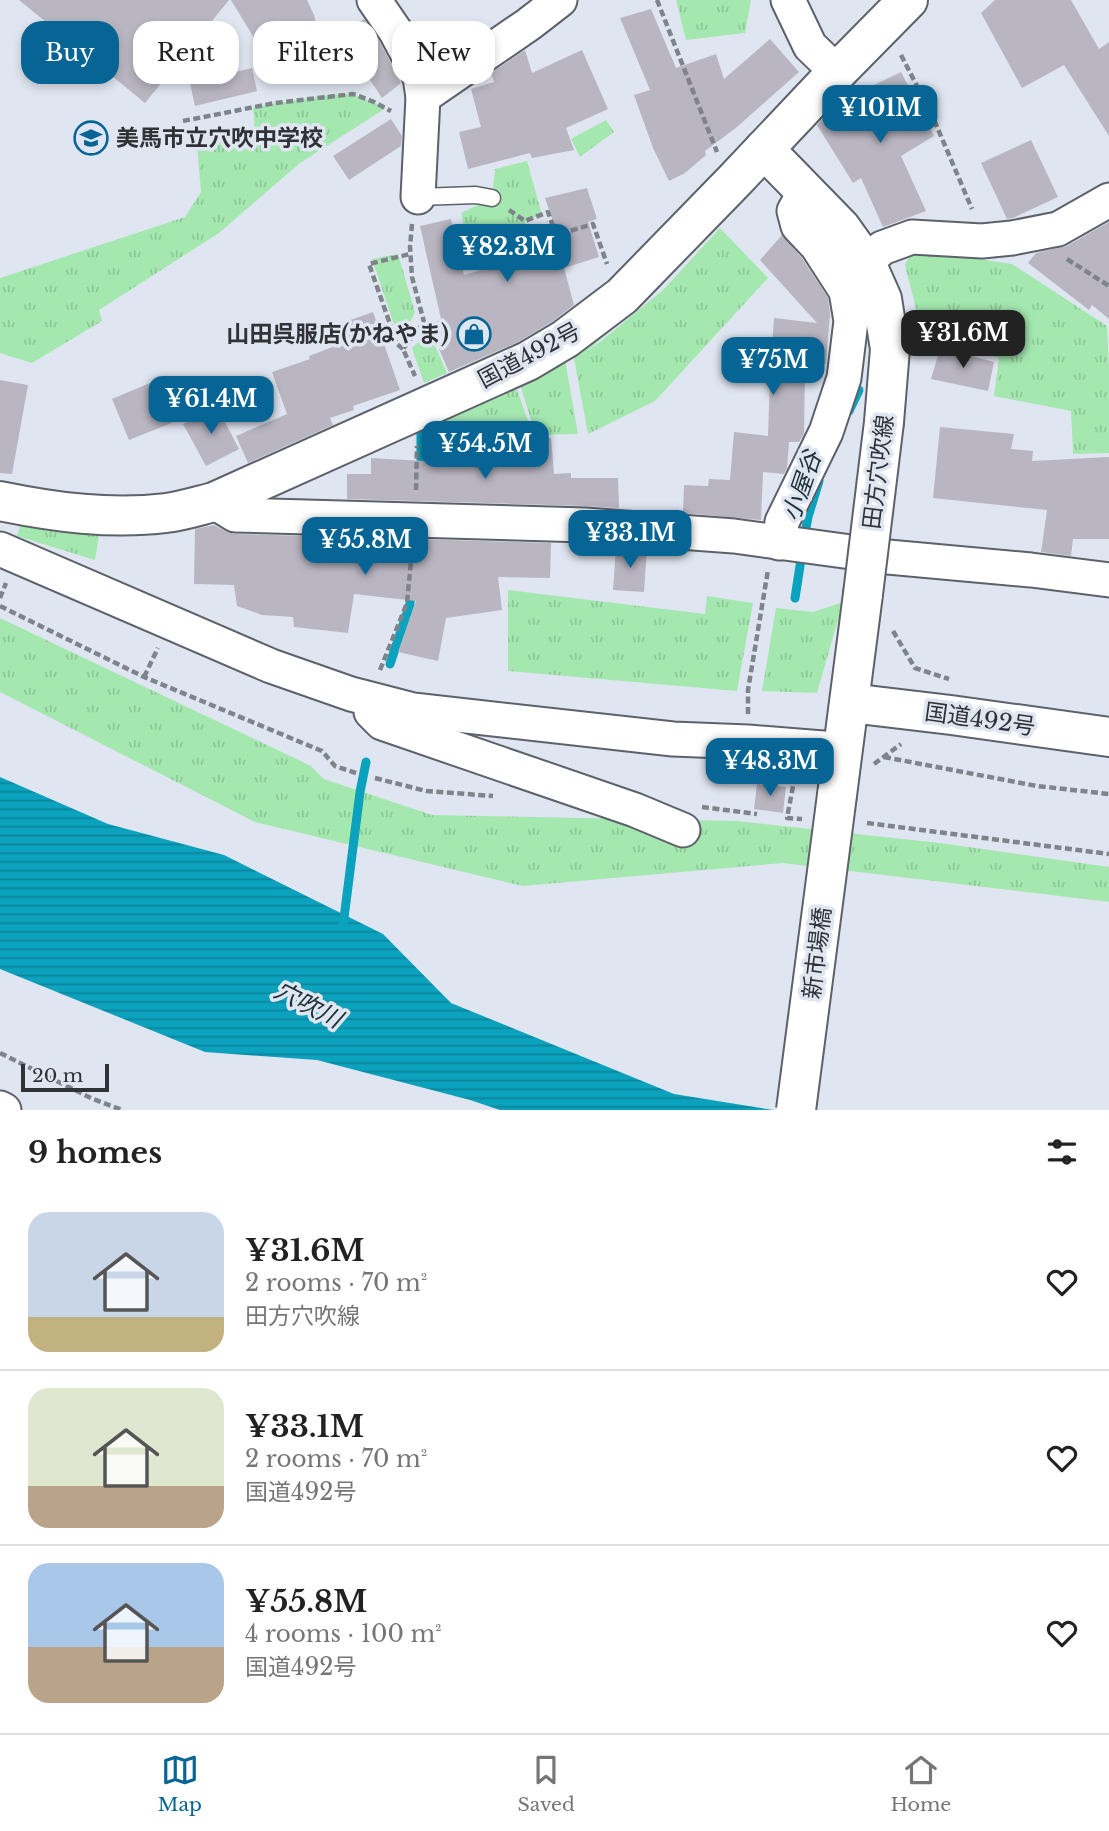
<!DOCTYPE html>
<html lang="en">
<head>
<meta charset="utf-8">
<style>
	:root { --surface:#fff; --page:#f6f6f6; --text:#222; --muted:#767676; --line:#e0e0e0; --accent:#076595 }
	body { margin:0; font-family:"Libre Baskerville","Noto Sans JP",serif; background:var(--page); color:var(--text); height:100vh; display:flex; flex-direction:column; font-size:26px; white-space:nowrap }
	* { box-sizing:border-box; margin:0 }
	p { font-size:23px; color:var(--muted) }
	.icon { flex:none; width:38px; height:38px; fill:none; stroke:currentColor; stroke-width:2; stroke-linecap:round; stroke-linejoin:round }
	.map { position:relative; height:1110px; overflow:hidden }
	.details { display:flex; flex-direction:column; background:var(--surface); flex:1 }
	.details>* { flex:none }
	.banner { position:absolute; left:21px; top:21px; width:700px; height:63px; display:flex; gap:14px }
	.scale { position:absolute; left:21px; bottom:18px; width:88px; box-sizing:border-box; padding-left:7px; border:4px solid #303236; border-top:0; font-size:19px; line-height:24px; white-space:nowrap; color:#303236; -webkit-text-stroke:5px #e0e6f1; paint-order:stroke }
	.price { position:absolute; translate:-50% -60px; padding:0 16px; border-radius:14px; background:var(--accent); color:#fff; font-size:23px; line-height:46px; filter:drop-shadow(0 2px 4px #0008) }
	.price::after { content:''; position:absolute; left:50%; top:42px; width:21px; height:16px; margin-left:-10px; background:inherit; clip-path:polygon(0 0,100% 0,50% 100%) }
	.price.on { background:#222; color:#fff }
	ul { padding:0; list-style:none }
	li { display:flex; align-items:center; gap:21px; height:175px; padding:0 28px }
	li+li { border-top:2px solid var(--line) }
	li span { display:grid; place-items:center; flex:none; width:196px; height:140px; border-radius:21px; color:#555 }
	li>.icon { margin-inline-start:auto }
	span .icon { width:84px; height:84px; fill:#fffc; stroke-width:1 }
	li b { font-size:30px }
	h2 { display:flex; justify-content:space-between; align-items:center; height:84px; padding:0 28px; font-size:30px }
	.pill { padding:0 24px; border-radius:21px; background:var(--surface); box-shadow:0 4px 10px #0003; font-size:24px; line-height:63px }
	.pill.on { background:var(--accent); color:#fff }
	.tabs { display:flex; justify-content:space-around; align-items:center; height:98px; border-top:2px solid var(--line); background:var(--surface); font-size:19px; color:var(--muted) }
	.tabs a { display:grid; justify-items:center; gap:4px }
	.tabs .on { color:var(--accent) }
	.map>svg:first-child { display:block }
	.grass { fill:url(#grass-tufts) }
	.water { fill:url(#water-rules) }
	.lines { fill:none; stroke-linecap:round; stroke-linejoin:round }
	.stream { stroke:#0ba2be; stroke-width:9 }
	.building { fill:#b9b6c2 }
	.lane-casing { stroke:#5c616a; stroke-width:19 }
	.street-casing { stroke:#5c616a; stroke-width:37 }
	.secondary-casing { stroke:#5c616a; stroke-width:42 }
	.highway-casing { stroke:#5c616a; stroke-width:42 }
	.path { stroke:#7f838a; stroke-width:4.5; stroke-dasharray:7 3.5; stroke-linecap:butt }
	.lane { stroke:#fff; stroke-width:16 }
	.street { stroke:#fff; stroke-width:33 }
	.secondary { stroke:#fff; stroke-width:38 }
	.highway { stroke:#fff; stroke-width:38 }
	.secondary-bridge-casing { stroke:#5c616a; stroke-width:42; stroke-linecap:butt }
	.secondary-bridge { stroke:#fff; stroke-width:38 }
	.labels { text-anchor:middle; stroke-width:7; stroke-linejoin:round; paint-order:stroke }
	.poi-label { font-size:23px; font-weight:bold; fill:#303236; stroke:#e0e6f1; text-anchor:start }
	.street-label { font-size:23px; fill:#303236; stroke:#e0e6f1 }
	.water-label { font-size:24px; font-style:italic; fill:#1b3036; stroke:#e0e6f1 }
</style>
</head>
<body>
<div class="map">
<svg width="1109" height="1110" viewBox="0 0 1109 1110">
	<defs>
		<pattern id="grass-tufts" width="24" height="20" patternUnits="userSpaceOnUse" patternTransform="scale(1.75)"><rect width="24" height="20" fill="#a4e8b0"/><path d="M3 7l-1-3M5 7V3M7 7l1-3M15 17l-1-3M17 17v-4M19 17l1-3" fill="none" stroke="#8ec798"/></pattern>
		<pattern id="water-rules" width="6" height="5" patternUnits="userSpaceOnUse" patternTransform="scale(1.75)"><rect width="6" height="5" fill="#0ba2be"/><path d="M0 2.5h6" fill="none" stroke="#0c859b"/></pattern>
	</defs>
	<rect width="100%" height="100%" fill="#e0e6f1"/>
	<g class="grass">
		<path d="M676 0H751L745 33 686 40Z"/>
		<path d="M353 94 386 108 300 163 219 233 99 310 102 321 32 363 0 353V278L185 217 201 192 197 145 255 133 253 107 328 95Z"/>
		<path d="M606 120 614 132 580 157 571 139Z"/>
		<path d="M527 161 542 215 525 221 524 247 474 267 461 213 492 198 495 169Z"/>
		<path d="M720 228 768 278 655 401 588 434 573 353 673 265 678 269 627 317 587 351 600 342 663 290Z"/>
		<path d="M913 249 1012 264 1107 326 1109 367V453L1073 454 1071 411 994 396 999 358 923 337 905 265Z"/>
		<path d="M398 254 415 312 408 327 398 336 372 259Z"/>
		<path d="M429 332 447 373 424 383 412 348Z"/>
		<path d="M565 360 578 434 536 435 519 382Z"/>
		<path d="M515 384 533 435 502 439 500 450H474L472 460 426 456 432 420Z"/>
		<path d="M21 523 99 536 95 560 17 536Z"/>
		<path d="M508 590 705 614 707 596 753 603 737 691 508 671Z"/>
		<path d="M843 602 817 693 762 691 776 608 813 612Z"/>
		<path d="M0 618 311 766 324 779 432 815 737 821 940 843 1109 867V902L783 863 523 886 255 822 0 692Z"/>
	</g>
	<path class="water" d="M0 777 108 824 224 855 383 934 451 1003 674 1094 773 1110H500L470 1100 317 1060 205 1052 0 969Z"/>
	<g class="lines">
		<g class="stream">
			<path d="M849 411 859 390"/>
			<path d="M421 473V426"/>
			<path d="M804 539 808 517 819 481"/>
			<path d="M795 598 802 553"/>
			<path d="M390 664 410 604 411 590"/>
			<path d="M343 926 360 792 366 762"/>
		</g>
	</g>
	<g class="building">
		<path d="M19 0H229L145 103Z"/>
		<path d="M231 0H307L314 15 319 34 315 55 303 67 284 69 268 61Z"/>
		<path d="M995 0H1071L1099 49 1109 42V136L1064 65 1022 88 981 13Z"/>
		<path d="M651 9 676 68 716 54 724 79 770 39 799 72 737 127 705 151 706 155 685 173 669 181 653 148 634 95 650 90 620 18Z"/>
		<path d="M364 19 380 42 401 83 382 98 340 35Z"/>
		<path d="M525 50 532 73 582 50 608 109 566 128 574 150 532 158 530 153 468 169 459 132 481 127 471 89 494 82 491 73Z"/>
		<path d="M252 68 257 91 195 106 190 83Z"/>
		<path d="M901 72 934 136 901 156 926 211 883 227 861 178 853 183 817 125 835 106 855 94Z"/>
		<path d="M391 119 402 136 401 146 349 180 333 156Z"/>
		<path d="M1031 140 1058 197 1013 218 1007 219 981 163Z"/>
		<path d="M587 188 597 219 588 222 599 257 564 268 574 305 553 321 518 342 449 372 439 349 445 346 436 322 441 319 420 226 451 219 464 275 547 251 545 243 559 239 545 198Z"/>
		<path d="M1109 222V319L1092 305 1089 310 1028 263 1036 253 1067 246Z"/>
		<path d="M782 235 802 258 828 298 830 314 826 364 812 363V371L805 370 804 434 799 442H789L787 468 784 474 763 472 761 520 683 513 684 485 708 486 709 479 730 480 734 432 768 436 770 377 774 318 817 323 760 260Z"/>
		<path d="M373 312 400 390 353 406 354 410 330 418 333 425 248 463 236 436 287 414 272 372 310 359 309 356 335 346 328 328Z"/>
		<path d="M940 348 994 362 988 391 931 379Z"/>
		<path d="M0 380 28 385 12 474 0 473Z"/>
		<path d="M157 380 174 422 129 440 112 399Z"/>
		<path d="M217 407 239 449 206 466 183 424Z"/>
		<path d="M940 427 1014 434 1011 449 1033 451 1032 461 1109 457V539H1073L1071 556 1041 552 1047 510 933 498Z"/>
		<path d="M551 438 554 474 571 473V478H618L619 508 586 506 347 499V474H371V458L479 464V458L509 459 508 440Z"/>
		<path d="M214 525 225 531 234 534 551 543 550 578 498 577 502 610 446 618 438 661 398 652 416 601 354 594 348 633 294 627 293 617 262 615 237 606 234 585 194 584 195 529Z"/>
		<path d="M616 547 647 549 644 592 613 590Z"/>
		<path d="M757 784 786 787 783 813 754 809Z"/>
	</g>
	<g class="lines">
		<defs>
			<path id="lane" d="M418 197 476 195 492 198"/>
			<g id="street">
				<path d="M374 0 396 32 420 77 423 97 418 197"/>
				<path d="M788 0 810 46 837 72"/>
				<path d="M423 97 529 24 560 0"/>
				<path d="M866 263 882 248 912 237 982 241 1012 238 1058 229 1109 200"/>
				<path d="M214 502 235 515 585 525 734 536 888 557 1031 570 1109 580"/>
				<path d="M779 543 782 522 826 432 844 378 851 321 846 291 817 246 798 226 794 211 806 190"/>
				<path d="M0 549 271 666 351 694 413 710 673 739 748 742 823 748"/>
				<path d="M371 712 382 723 635 810 683 830"/>
				<path d="M0 1108 4 1110"/>
			</g>
			<g id="secondary">
				<path d="M764 149 841 228 866 263 882 299 890 349 884 422"/>
				<path d="M837 795 863 594"/>
			</g>
			<g id="highway">
				<path d="M0 501C54 512 111 520 166 513 182 511 198 506 214 502L528 361 565 339 622 296 734 181 837 72 908 0"/>
				<path d="M850 703 951 715 1109 737"/>
			</g>
		</defs>
		<use href="#lane" class="lane-casing"/>
		<use href="#street" class="street-casing"/>
		<use href="#secondary" class="secondary-casing"/>
		<use href="#highway" class="highway-casing"/>
		<g class="path">
			<path d="M657 0 717 152"/>
			<path d="M901 55 932 115 972 209"/>
			<path d="M183 121 275 103 353 94 374 102 391 111"/>
			<path d="M509 210 525 221 548 212 556 235 593 224 607 264"/>
			<path d="M412 224 410 247 412 277 424 322 403 349 415 376"/>
			<path d="M1067 259 1109 286"/>
			<path d="M403 349 397 344 369 264 410 254"/>
			<path d="M416 490 417 446"/>
			<path d="M0 598 6 583"/>
			<path d="M0 606 144 677 322 751 335 766 356 773"/>
			<path d="M893 631 915 668 949 679"/>
			<path d="M380 670 407 603 412 551"/>
			<path d="M144 677 158 648"/>
			<path d="M748 714V690L768 570"/>
			<path d="M884 757 1037 786 1109 794"/>
			<path d="M874 764 901 744"/>
			<path d="M795 776 787 818 802 819"/>
			<path d="M375 778 426 791 493 796"/>
			<path d="M702 807 757 814"/>
			<path d="M867 823 1109 854"/>
			<path d="M0 1053 93 1099 122 1110"/>
		</g>
		<use href="#lane" class="lane"/>
		<use href="#street" class="street"/>
		<use href="#secondary" class="secondary"/>
		<use href="#highway" class="highway"/>
		<defs>
			<g id="secondary-bridge">
				<path d="M863 594 884 422"/>
				<path d="M796 1110 837 795"/>
			</g>
		</defs>
		<use href="#secondary-bridge" class="secondary-bridge-casing"/>
		<use href="#secondary-bridge" class="secondary-bridge"/>
	</g>
	<defs>
		<symbol id="school-ring" viewBox="-11 -11 22 22"><circle r="9.5" fill="#e0e6f1" stroke="#076595" stroke-width="1.5"/><path d="M0-5L7-2L0 1L-7-2ZM-4 1L0 2.5L4 1V4Q0 6-4 4Z" fill="#076595"/></symbol>
		<symbol id="shop-ring" viewBox="-11 -11 22 22"><circle r="9.5" fill="#e0e6f1" stroke="#076595" stroke-width="1.5"/><path d="M-5-2.5h2.3a2.7 3.5 0 0 1 5.4 0H5L5.5 6h-11ZM-1.5-2.5h3a1.5 2.3 0 0 0-3 0Z" fill="#076595"/></symbol>
	</defs>
	<g fill-rule="evenodd">
		<use href="#school-ring" x="72" y="119" width="38" height="38"/>
		<use href="#shop-ring" x="455" y="315" width="38" height="38"/>
	</g>
	<g class="labels">
		<g class="poi-label">
			<text x="116" y="146">美馬市立穴吹中学校</text>
			<text x="449" y="342" text-anchor="end">山田呉服店(かねやま)</text>
		</g>
		<g class="street-label">
			<text transform="translate(529 355) rotate(-28)" y="8">国道492号</text>
			<text transform="translate(878 472) rotate(-83)" y="8">田方穴吹線</text>
			<text transform="translate(980 719) rotate(8)" y="8">国道492号</text>
			<text transform="translate(817 953) rotate(-83)" y="8">新市場橋</text>
		</g>
		<g class="water-label">
			<text transform="translate(802 486) rotate(-71)" y="8">小屋谷</text>
			<text transform="translate(308 1005) rotate(27)" y="8">穴吹川</text>
		</g>
	</g>
</svg>
<div class="scale">20 m</div>
<b class="price" style="left:880px;top:145px">¥101M</b>
<b class="price" style="left:507px;top:284px">¥82.3M</b>
<b class="price on" style="left:963px;top:370px">¥31.6M</b>
<b class="price" style="left:773px;top:397px">¥75M</b>
<b class="price" style="left:211px;top:436px">¥61.4M</b>
<b class="price" style="left:485px;top:481px">¥54.5M</b>
<b class="price" style="left:630px;top:570px">¥33.1M</b>
<b class="price" style="left:365px;top:577px">¥55.8M</b>
<b class="price" style="left:770px;top:798px">¥48.3M</b>
<div class="banner">
<a class="pill on">Buy</a>
<a class="pill">Rent</a>
<a class="pill">Filters</a>
<a class="pill">New</a>
</div>
</div>
<section class="details">
<h2>9 homes<svg class="icon" aria-label="filters" viewBox="0 0 24 24"><path d="M4 7h16M4 17h16"/><circle cx="9" cy="7" r="2"/><circle cx="15" cy="17" r="2"/></svg></h2>
<ul>
<li><span style="background:linear-gradient(#c9d6e8 75%,#c2b280 0)"><svg class="icon" aria-label="home" viewBox="0 0 24 24"><path d="M3 11l9-7 9 7M6 9v11h12V9"/></svg></span><div><b>¥31.6M</b><p>2 rooms · 70 m²</p><p>田方穴吹線</p></div><svg class="icon" aria-label="heart" viewBox="0 0 24 24"><path d="M12 20l-8-8c-3-5 5-10 8-4 3-6 11-1 8 4z"/></svg></li>
<li><span style="background:linear-gradient(#dfe7d0 70%,#b9a48a 0)"><svg class="icon" aria-label="home" viewBox="0 0 24 24"><path d="M3 11l9-7 9 7M6 9v11h12V9"/></svg></span><div><b>¥33.1M</b><p>2 rooms · 70 m²</p><p>国道492号</p></div><svg class="icon" aria-label="heart" viewBox="0 0 24 24"><path d="M12 20l-8-8c-3-5 5-10 8-4 3-6 11-1 8 4z"/></svg></li>
<li><span style="background:linear-gradient(#a9c7e8 60%,#b9a48a 0)"><svg class="icon" aria-label="home" viewBox="0 0 24 24"><path d="M3 11l9-7 9 7M6 9v11h12V9"/></svg></span><div><b>¥55.8M</b><p>4 rooms · 100 m²</p><p>国道492号</p></div><svg class="icon" aria-label="heart" viewBox="0 0 24 24"><path d="M12 20l-8-8c-3-5 5-10 8-4 3-6 11-1 8 4z"/></svg></li>
</ul>
</section>
<nav class="tabs">
<a class="on"><svg class="icon" aria-label="map" viewBox="0 0 24 24"><path d="M3 6l6-2 6 2 6-2v14l-6 2-6-2-6 2zM9 4v14M15 6v14"/></svg>Map</a>
<a><svg class="icon" aria-label="saved" viewBox="0 0 24 24"><path d="M7 4h10v16l-5-4-5 4z"/></svg>Saved</a>
<a><svg class="icon" aria-label="home" viewBox="0 0 24 24"><path d="M3 11l9-7 9 7M6 9v11h12V9"/></svg>Home</a>
</nav>
</body>
</html>
